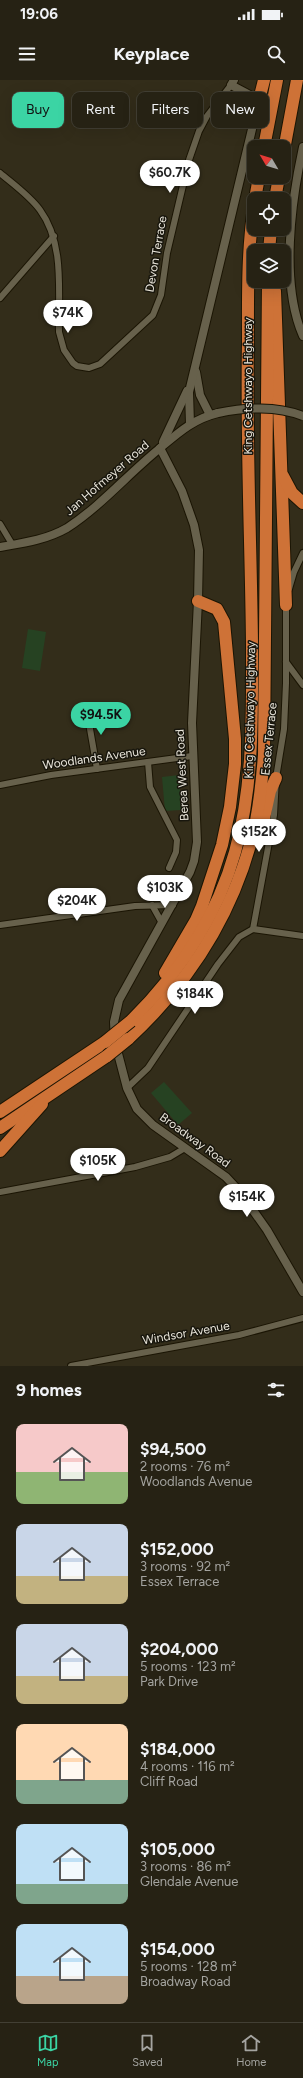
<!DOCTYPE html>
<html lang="en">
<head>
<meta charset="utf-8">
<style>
	:root { --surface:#262214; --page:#322f22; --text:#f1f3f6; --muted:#a4a4a0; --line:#423f34; --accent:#3bd4a4 }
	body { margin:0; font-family:Figtree,sans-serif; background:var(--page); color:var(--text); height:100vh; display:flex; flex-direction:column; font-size:15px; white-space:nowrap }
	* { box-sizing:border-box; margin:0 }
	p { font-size:13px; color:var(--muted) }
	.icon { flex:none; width:22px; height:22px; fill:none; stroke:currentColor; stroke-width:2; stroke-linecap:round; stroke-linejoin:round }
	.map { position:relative; height:1286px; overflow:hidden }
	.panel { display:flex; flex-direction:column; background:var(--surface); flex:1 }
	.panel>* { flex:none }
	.hud { position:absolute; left:12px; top:12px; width:279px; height:36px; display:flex; gap:8px }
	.needle { width:26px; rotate:308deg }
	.buttons { position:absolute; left:247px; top:60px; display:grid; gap:8px }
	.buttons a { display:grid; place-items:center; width:44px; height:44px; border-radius:8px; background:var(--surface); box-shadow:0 4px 16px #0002,0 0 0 1px var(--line); font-size:20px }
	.price { position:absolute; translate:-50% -34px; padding:0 9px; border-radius:14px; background:#fff; color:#222; font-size:13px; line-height:26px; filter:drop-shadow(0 1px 2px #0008) }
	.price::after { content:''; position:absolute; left:50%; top:24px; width:12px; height:9px; margin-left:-6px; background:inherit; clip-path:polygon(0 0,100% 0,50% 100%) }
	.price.current { background:var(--accent); color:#111 }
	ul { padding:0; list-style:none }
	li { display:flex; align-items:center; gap:12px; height:100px; padding:0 16px }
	li span { display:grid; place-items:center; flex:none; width:112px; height:80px; border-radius:8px; color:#555 }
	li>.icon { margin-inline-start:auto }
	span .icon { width:48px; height:48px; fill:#fffc; stroke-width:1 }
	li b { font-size:17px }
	h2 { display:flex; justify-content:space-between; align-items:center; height:48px; padding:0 16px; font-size:17px }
	.tag { padding:0 14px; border-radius:8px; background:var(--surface); box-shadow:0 4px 16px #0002,0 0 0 1px var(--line); font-size:14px; line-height:36px }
	.tag.current { background:var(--accent); color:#111 }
	.status { display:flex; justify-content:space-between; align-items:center; height:28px; padding:0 20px; background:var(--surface); direction:ltr }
	.status svg { height:11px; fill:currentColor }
	header { display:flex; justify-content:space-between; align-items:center; height:52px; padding:0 16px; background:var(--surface); font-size:18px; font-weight:700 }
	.dock { display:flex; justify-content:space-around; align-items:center; height:56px; border-top:1px solid var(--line); background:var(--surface); font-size:11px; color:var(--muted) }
	.dock a { display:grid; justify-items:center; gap:2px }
	.dock .current { color:var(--accent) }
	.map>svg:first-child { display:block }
	.pitch { fill:#264222 }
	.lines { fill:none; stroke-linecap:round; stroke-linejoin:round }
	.minor-casing { stroke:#1b1504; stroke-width:8 }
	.tertiary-casing { stroke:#1b1504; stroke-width:10 }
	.motorway-casing { stroke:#1b1504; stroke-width:14 }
	.minor { stroke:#67614c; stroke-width:6 }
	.tertiary { stroke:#67614c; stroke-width:8 }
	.motorway { stroke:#ce7237; stroke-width:12 }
	.tertiary-bridge-casing { stroke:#1b1504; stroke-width:10; stroke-linecap:butt }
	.motorway-bridge-casing { stroke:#1b1504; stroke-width:14; stroke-linecap:butt }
	.tertiary-bridge { stroke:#67614c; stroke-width:8 }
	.motorway-bridge { stroke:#ce7237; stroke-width:12 }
	.labels { text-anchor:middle; stroke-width:3; stroke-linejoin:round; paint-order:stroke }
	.street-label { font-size:12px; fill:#e9e5da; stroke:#18160d }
</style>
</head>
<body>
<div class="status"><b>19:06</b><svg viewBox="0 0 49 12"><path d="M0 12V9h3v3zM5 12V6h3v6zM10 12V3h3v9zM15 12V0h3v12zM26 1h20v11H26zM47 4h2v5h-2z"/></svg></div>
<header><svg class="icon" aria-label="menu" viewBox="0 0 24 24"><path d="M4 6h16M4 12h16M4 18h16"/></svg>Keyplace<svg class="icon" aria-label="search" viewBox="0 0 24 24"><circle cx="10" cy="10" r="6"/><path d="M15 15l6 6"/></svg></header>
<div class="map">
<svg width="303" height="1286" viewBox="0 0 303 1286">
	<rect width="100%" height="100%" fill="#332d1a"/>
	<g class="pitch">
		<path d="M28 549 46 552 40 591 22 588Z"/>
		<path d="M179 695 181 730 165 731 162 697Z"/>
		<path d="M164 1002 192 1033 178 1045 151 1013Z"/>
	</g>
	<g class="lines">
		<defs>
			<g id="minor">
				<path d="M0 93C13 104 30 116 40 130 65 164 58 212 59 252L64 270 73 283 77 286 89 288 100 284 153 235 161 215 167 173 189 80 199 51 207 36 231 5"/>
				<path d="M0 218 54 156"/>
				<path d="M0 444 12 464"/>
				<path d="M289 509 294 492 303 473"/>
				<path d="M286 582 303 605"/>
				<path d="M86 626 97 689"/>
				<path d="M148 682 150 707 177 760 176 772 169 788"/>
				<path d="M0 705 51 695 192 676"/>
				<path d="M152 825 162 843"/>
				<path d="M0 845 135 826 173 825"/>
				<path d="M253 849 274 735 276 698 284 649 286 603V524"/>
				<path d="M127 1008 148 988 218 884 239 857 253 849 303 856"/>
				<path d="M0 1112 135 1087 170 1077 185 1068"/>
				<path d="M71 1286 239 1255 303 1238"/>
			</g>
			<g id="tertiary">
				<path d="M303 67C291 122 280 203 303 256"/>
				<path d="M196 292 200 315 210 335"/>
				<path d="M190 344 189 312 259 20 231 5 234 0"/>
				<path d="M163 362 187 311"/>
				<path d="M160 368 182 411 194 445 199 470 198 521 192 643 197 762 194 781 190 792 119 920 114 942 115 962 127 1008 137 1029 153 1045 226 1097 240 1112 267 1150 303 1212"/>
				<path d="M0 467C23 463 46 460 67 448 101 426 128 394 159 369 178 353 193 339 218 333"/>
			</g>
			<g id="motorway">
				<path d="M259 20 264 0"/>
				<path d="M264 67 277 0"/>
				<path d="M284 70 297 0"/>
				<path d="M255 119 259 97"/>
				<path d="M275 119 279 97"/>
				<path d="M269 171 271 149"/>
				<path d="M275 211 286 525"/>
				<path d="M283 396 292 413 303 423"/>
				<path d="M264 738 270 711 276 698"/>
				<path d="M165 893 196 840 202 826 222 765 230 727 235 684V659L224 542 217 529 198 521"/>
				<path d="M131 941C178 894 217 837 235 772 254 705 252 634 252 565 251 464 246 364 248 263 248 218 247 172 254 127"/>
				<path d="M128 959C190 902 234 832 254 750 260 725 262 700 264 675L268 201"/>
				<path d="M0 1032 105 962"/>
				<path d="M0 1048 107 976"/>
				<path d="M0 1071 42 1024"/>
			</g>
		</defs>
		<use href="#minor" class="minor-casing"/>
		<use href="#tertiary" class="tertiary-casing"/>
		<use href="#motorway" class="motorway-casing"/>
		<use href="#minor" class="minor"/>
		<use href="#tertiary" class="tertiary"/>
		<use href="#motorway" class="motorway"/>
		<defs>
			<path id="tertiary-bridge" d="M218 333C245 327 277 326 303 336"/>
			<g id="motorway-bridge">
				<path d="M105 962 131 941"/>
				<path d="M107 976 128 959"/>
			</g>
		</defs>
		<use href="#tertiary-bridge" class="tertiary-bridge-casing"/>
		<use href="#motorway-bridge" class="motorway-bridge-casing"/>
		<use href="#tertiary-bridge" class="tertiary-bridge"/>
		<use href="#motorway-bridge" class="motorway-bridge"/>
	</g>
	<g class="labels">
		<g class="street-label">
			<text transform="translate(156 174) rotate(-80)" y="4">Devon Terrace</text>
			<text transform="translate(248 306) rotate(-90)" y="4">King Cetshwayo Highway</text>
			<text transform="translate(107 398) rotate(-41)" y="4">Jan Hofmeyer Road</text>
			<text transform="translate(250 630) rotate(-89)" y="4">King Cetshwayo Highway</text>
			<text transform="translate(269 659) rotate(-84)" y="4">Essex Terrace</text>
			<text transform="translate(94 678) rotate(-8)" y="4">Woodlands Avenue</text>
			<text transform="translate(182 695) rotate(-93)" y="4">Berea West Road</text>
			<text transform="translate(195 1060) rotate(36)" y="4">Broadway Road</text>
			<text transform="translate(186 1253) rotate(-10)" y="4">Windsor Avenue</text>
		</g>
	</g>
</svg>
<div class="buttons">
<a><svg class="needle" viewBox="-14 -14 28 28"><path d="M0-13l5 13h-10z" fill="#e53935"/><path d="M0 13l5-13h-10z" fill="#a4a4a0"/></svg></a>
<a><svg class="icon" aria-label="locate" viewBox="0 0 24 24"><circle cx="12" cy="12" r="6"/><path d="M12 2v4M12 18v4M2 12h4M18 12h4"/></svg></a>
<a><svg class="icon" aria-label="layers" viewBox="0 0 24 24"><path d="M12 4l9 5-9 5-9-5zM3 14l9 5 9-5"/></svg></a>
</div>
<b class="price" style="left:170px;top:114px">$60.7K</b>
<b class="price" style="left:68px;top:254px">$74K</b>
<b class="price current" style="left:101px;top:656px">$94.5K</b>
<b class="price" style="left:259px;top:773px">$152K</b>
<b class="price" style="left:165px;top:829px">$103K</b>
<b class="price" style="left:77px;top:842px">$204K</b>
<b class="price" style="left:195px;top:935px">$184K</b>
<b class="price" style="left:98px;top:1102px">$105K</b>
<b class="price" style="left:247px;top:1138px">$154K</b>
<div class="hud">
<a class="tag current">Buy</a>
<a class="tag">Rent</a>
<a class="tag">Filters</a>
<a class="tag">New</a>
</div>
</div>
<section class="panel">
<h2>9 homes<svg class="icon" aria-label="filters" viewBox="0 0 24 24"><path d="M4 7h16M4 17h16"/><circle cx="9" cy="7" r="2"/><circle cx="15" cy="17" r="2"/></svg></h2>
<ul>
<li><span style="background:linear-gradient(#f6c9c9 60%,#8fb573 0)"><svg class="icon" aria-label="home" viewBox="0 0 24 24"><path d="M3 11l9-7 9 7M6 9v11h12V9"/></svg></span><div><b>$94,500</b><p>2 rooms · 76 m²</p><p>Woodlands Avenue</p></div></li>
<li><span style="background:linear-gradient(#c9d6e8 65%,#c2b280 0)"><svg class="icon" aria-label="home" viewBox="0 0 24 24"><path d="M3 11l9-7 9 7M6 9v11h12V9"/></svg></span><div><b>$152,000</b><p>3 rooms · 92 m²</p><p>Essex Terrace</p></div></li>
<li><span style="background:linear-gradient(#c9d6e8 65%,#c2b280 0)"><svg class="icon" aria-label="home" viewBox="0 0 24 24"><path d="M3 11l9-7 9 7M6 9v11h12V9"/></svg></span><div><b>$204,000</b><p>5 rooms · 123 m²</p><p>Park Drive</p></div></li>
<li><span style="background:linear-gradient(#ffd9b3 70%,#7fa58c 0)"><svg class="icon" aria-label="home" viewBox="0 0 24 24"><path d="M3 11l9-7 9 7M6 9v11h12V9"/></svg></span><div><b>$184,000</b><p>4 rooms · 116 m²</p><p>Cliff Road</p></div></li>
<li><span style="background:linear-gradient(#bfe0f5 75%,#7fa58c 0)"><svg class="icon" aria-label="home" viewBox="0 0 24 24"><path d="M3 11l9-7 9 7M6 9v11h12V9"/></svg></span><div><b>$105,000</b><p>3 rooms · 86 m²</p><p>Glendale Avenue</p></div></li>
<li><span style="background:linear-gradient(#bfe0f5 65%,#b9a48a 0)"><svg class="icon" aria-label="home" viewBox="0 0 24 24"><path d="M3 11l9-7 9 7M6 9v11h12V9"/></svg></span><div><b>$154,000</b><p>5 rooms · 128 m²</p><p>Broadway Road</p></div></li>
</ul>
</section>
<nav class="dock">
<a class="current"><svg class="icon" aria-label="map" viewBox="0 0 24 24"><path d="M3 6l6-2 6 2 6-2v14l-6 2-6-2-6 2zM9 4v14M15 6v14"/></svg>Map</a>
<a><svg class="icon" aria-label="saved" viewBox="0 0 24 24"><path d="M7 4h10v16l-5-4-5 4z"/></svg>Saved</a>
<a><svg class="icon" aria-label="home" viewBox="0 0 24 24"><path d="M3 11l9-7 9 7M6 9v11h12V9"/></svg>Home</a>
</nav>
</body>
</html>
